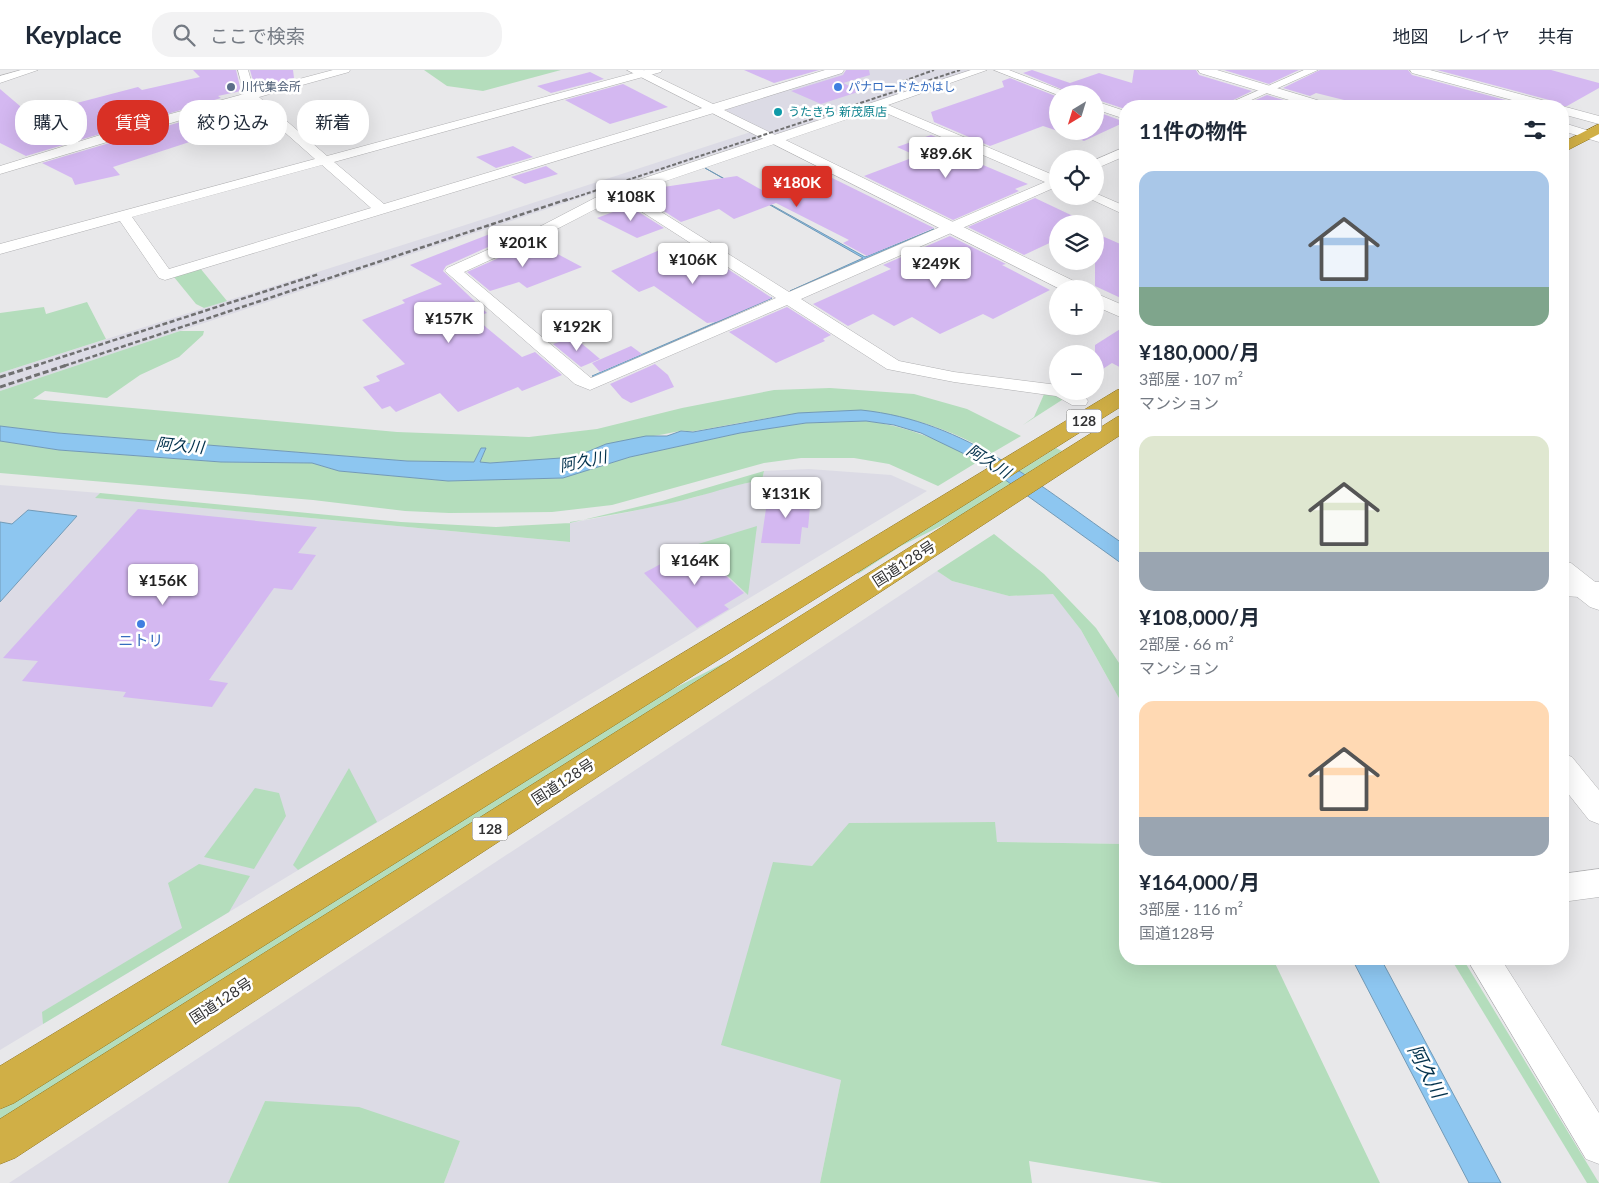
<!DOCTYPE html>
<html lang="ja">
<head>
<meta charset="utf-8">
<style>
	:root { --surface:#fff; --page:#f2f2f3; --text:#1f2937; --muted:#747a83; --line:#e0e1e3; --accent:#d93025 }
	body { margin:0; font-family:Lato,"Noto Sans JP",sans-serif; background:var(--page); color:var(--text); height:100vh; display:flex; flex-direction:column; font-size:19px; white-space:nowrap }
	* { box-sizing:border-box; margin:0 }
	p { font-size:16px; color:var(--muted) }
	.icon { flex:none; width:28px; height:28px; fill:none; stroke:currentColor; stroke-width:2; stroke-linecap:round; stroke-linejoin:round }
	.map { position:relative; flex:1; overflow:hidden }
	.drawer { position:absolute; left:1119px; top:30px; width:450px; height:865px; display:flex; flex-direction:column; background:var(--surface); border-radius:20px; box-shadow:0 5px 20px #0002 }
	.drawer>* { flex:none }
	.top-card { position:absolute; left:15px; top:30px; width:475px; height:45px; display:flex; gap:10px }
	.needle { width:32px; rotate:218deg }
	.buttons { position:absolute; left:1049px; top:15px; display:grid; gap:10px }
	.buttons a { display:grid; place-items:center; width:55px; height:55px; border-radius:50%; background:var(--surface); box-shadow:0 5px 20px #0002; font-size:25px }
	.price { position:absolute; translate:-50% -42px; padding:0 11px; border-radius:5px; background:#fff; color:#222; font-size:16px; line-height:32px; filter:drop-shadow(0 1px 2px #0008) }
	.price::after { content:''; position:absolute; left:50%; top:30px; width:15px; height:11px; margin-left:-8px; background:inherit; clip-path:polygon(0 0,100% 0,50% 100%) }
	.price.on { background:var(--accent); color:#fff }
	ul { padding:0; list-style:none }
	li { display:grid; align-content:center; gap:10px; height:265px; padding:0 20px }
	li span { display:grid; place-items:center; height:155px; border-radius:15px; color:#555 }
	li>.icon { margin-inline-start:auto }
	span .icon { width:90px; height:90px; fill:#fffc; stroke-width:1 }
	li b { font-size:21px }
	h2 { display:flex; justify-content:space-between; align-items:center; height:60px; padding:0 20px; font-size:21px }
	.chip { padding:0 18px; border-radius:20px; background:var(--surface); box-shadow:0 5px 20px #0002; font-size:18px; line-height:45px }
	.chip.on { background:var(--accent); color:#fff }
	header { display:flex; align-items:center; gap:30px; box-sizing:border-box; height:70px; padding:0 25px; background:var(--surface); border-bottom:1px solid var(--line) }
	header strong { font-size:24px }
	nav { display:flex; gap:28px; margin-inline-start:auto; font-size:18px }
	.search { width:350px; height:45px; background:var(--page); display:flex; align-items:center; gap:12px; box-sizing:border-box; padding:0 18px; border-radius:20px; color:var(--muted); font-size:19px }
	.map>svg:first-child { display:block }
	.built { fill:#dcdbe5 }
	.green { fill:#b4ddbc }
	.water { fill:#8dc6f0; stroke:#729ab7 }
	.building { fill:#d4b8f1 }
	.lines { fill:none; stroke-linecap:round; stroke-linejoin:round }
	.minor-casing { stroke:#b0b0b2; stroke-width:1 }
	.tertiary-casing { stroke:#b0b0b2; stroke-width:1 }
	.trunk-casing { stroke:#917621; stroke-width:1 }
	.minor { fill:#fff; fill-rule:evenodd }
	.tertiary { fill:#fff; fill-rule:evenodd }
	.trunk { fill:#d0af46; fill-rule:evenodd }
	.rail-far2 { stroke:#707071; stroke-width:2; stroke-dasharray:4 2; stroke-linecap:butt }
	.rail-far1 { stroke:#707071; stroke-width:2.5; stroke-dasharray:5 2.5; stroke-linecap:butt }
	.rail { stroke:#707071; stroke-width:3; stroke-dasharray:6 3; stroke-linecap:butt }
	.service-dot { fill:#5c6f8a; stroke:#fff; stroke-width:2 }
	.shop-dot { fill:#3f7fe0; stroke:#fff; stroke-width:2 }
	.culture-dot { fill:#0f9aa8; stroke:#fff; stroke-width:2 }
	.labels { text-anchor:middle; stroke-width:5; stroke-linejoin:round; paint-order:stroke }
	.far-service-label { font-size:12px; fill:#4e5e75; stroke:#fff; text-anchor:start }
	.far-shop-label { font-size:12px; fill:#366cbe; stroke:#fff; text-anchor:start }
	.far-culture-label { font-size:12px; fill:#0d838f; stroke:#fff; text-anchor:start }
	.shield { fill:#fff; stroke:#707070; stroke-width:1 }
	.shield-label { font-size:14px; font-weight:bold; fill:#323233 }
	.street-label { font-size:15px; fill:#323233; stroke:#fff }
	.shop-label { font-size:15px; fill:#366cbe; stroke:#fff }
	.water-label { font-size:16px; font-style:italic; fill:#02314c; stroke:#fff }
	.near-water-label { font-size:19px; font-style:italic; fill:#02314c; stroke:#fff }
</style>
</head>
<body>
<header>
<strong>Keyplace</strong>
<div class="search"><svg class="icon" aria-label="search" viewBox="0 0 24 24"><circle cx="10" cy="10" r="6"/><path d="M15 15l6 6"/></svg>ここで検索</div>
<nav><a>地図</a><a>レイヤ</a><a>共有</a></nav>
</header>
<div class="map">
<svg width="1599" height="1113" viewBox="0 0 1599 1113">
	<rect width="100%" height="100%" fill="#e8e8ea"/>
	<g class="built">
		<path d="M851 0H974L664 100 0 321V303L456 158 760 59 727 41V39Z"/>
		<path d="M809 399 891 405 927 421 0 980V532L77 446 28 440 12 454 0 452V415L100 423 96 428 570 472V453L629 442 696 427 725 417 762 410 764 401Z"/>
		<path d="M937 501 952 511 1009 526 1053 523 1081 560 1125 639V774L997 772 994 752 850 753 812 796 841 1010 820 1113H444L460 1071 265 1031 228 1113H9Z"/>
	</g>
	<g class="green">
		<path d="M424 0H561L483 21 447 16Z"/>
		<path d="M200 198 227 231 204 238 196 234 174 207Z"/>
		<path d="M87 232 106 269 0 303V243L44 237 46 244Z"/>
		<path d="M180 261H204L203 265 179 287 140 305 107 328 45 321 33 329 397 362 529 367 597 359 682 338 774 320 830 318 914 324 967 339 1021 366 992 383C884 322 810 340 695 361 690 362 684 360 680 361 656 366 633 369 609 374 597 376 586 385 574 387 546 391 518 391 490 393H480L486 378H481L474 392 407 391 58 363 0 356V321Z"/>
		<path d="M1045 322 1065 328 1023 355 1034 347Z"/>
		<path d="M866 351C907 356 943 371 979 391L938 416 889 394 854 388H801L764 393 612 435 552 442 449 443 405 441 313 430 0 403V371L59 380 221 392 312 393 339 401 448 411 563 408 630 387 740 363 806 353Z"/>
		<path d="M1056 378 1062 381 955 449 901 476 858 504 857 502C921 459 990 420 1056 378Z"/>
		<path d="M764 401 762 410C738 414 718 421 695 427 654 438 612 445 570 452V472L95 428 100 423 401 452 496 457 570 453 662 431Z"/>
		<path d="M757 456 748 525 695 475Z"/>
		<path d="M994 464 1044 504 1096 558 1125 602V639L1081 560 1053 524 1009 526 952 511 937 501Z"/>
		<path d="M724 593 726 594 0 1053V1040L657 627Z"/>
		<path d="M349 698 377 752 298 800 293 795Z"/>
		<path d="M255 718 279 723 286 746 254 799 204 787Z"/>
		<path d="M995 752 997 772 1125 774V889H1273L1380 1113H1162L1029 1091 1032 1113H820L841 1010 721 975 773 792 812 796 849 753Z"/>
		<path d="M199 794 250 806 229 842 43 954 42 942 182 858 168 813Z"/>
		<path d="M1451 889H1463L1599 1113H1587Z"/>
		<path d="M265 1031 359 1037 460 1071 444 1113H228Z"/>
	</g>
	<g class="water">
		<path d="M705 98 865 187 934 159 790 221 863 188Z"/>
		<path d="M772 228 594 307 592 306Z"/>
		<path d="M861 340C968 351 1040 417 1125 475V496L979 391 921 363 894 355 866 351 806 353 740 363 630 387 563 408 448 411 339 401 312 393 221 392 59 380 0 371V356L58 363 407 391 474 392 481 378H486L480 392 490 393 575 387 606 374 646 366H667L681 361 693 362 798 343Z"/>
		<path d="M28 440 77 446 0 532V452L12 454Z"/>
		<path d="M1352 889H1381L1501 1113H1469Z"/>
	</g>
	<g class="building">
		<path d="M193 0H236L241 21 218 26 221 28 26 86 0 73V19L27 42 65 32 69 35 138 17 142 20 200 7Z"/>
		<path d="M250 0H293L294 8 255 18Z"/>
		<path d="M744 0H819L774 13Z"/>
		<path d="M846 0H869L870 5 843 13 861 21 821 34 791 21 843 5Z"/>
		<path d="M1032 0 1070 13 1099 3 1132 13 1134 0H1196L1199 5 1252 21 1221 36H1125V39L1095 29V24H1073L1023 3Z"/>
		<path d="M1224 0H1299L1269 14Z"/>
		<path d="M1320 0H1408L1412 5 1528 36H1401L1384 32 1378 36H1368L1316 23 1310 26 1283 18Z"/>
		<path d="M1437 0H1551L1599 13V18L1567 36H1557L1553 31Z"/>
		<path d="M590 2 604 9 551 23 537 16Z"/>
		<path d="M1010 8 1058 27V61L1043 56 990 76 934 52 931 42 1004 17 1002 11Z"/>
		<path d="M623 14 668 37 610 54 565 30Z"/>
		<path d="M1267 25 1287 31 1276 36H1263L1251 32Z"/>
		<path d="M231 37 236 42 195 52 214 64 113 97 120 105 75 115 72 108 42 93Z"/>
		<path d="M1095 41 1125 52 1084 71 1059 61H1095Z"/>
		<path d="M931 65 974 83 964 87 1028 114 1015 119 1019 121 953 150 864 106 917 86 897 77Z"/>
		<path d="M513 76 533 87 496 98 476 87Z"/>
		<path d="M546 96 558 104 525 114 511 107Z"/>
		<path d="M824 104 934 158 867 186 843 173 849 170 776 133 734 149 719 139 681 152 645 129 653 126 644 120 650 119 737 106 769 124Z"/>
		<path d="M1035 128 1090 154H1058V169L1024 185 968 157Z"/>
		<path d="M629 136 664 158 637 168 597 148Z"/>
		<path d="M508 157 519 163 446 196 443 201 487 243 475 247 487 258 522 287 535 282 562 305 522 321 518 317 458 342 440 323 396 342 390 336 382 339 363 317 380 311 376 306 405 294 362 250 405 233 402 230 442 214 410 195Z"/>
		<path d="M1095 163 1125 176V230L1095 216Z"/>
		<path d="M950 166 1006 194 1002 195 1050 220 993 249 983 244 940 264 912 247 894 256 873 244 848 256 813 234 891 199 883 195Z"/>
		<path d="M535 172 582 197 527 218 519 212 490 221 467 202Z"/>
		<path d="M662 179 708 198 720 194 772 228 716 252 707 253 654 216 639 222 611 201Z"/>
		<path d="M787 237 831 265 823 269 825 271 776 293 729 262Z"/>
		<path d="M1125 256V300L1112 293 1095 304V275Z"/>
		<path d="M574 267 600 289 581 297 553 274Z"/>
		<path d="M631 276 642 284 600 302 592 293Z"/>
		<path d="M655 294 668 305 674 317 631 333 622 328 610 314Z"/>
		<path d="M768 425 811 427 808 458 802 457 800 474 761 473Z"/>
		<path d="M138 439 317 457 298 483 316 485 292 520 274 518 209 610 228 613 212 637 123 627 126 622 22 611 38 591 3 588Z"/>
		<path d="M694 476 744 523 724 535 729 539 697 558 644 503Z"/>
	</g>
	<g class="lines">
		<defs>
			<g id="minor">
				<path d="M21 0H38L0 13V6Z"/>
				<path d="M238 0H248L254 21 333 0H350L349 2 259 27 327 86 645 0H662L661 2 334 92 384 134 709 36 713 35 719 39 717 42 165 210 159 208 120 151 0 184V174L315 89 248 30 0 104V96L152 49 244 24ZM322 95 371 138 169 199 132 147Z"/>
				<path d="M971 0H987L888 35 1058 107V116L801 229 899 291 954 302 1058 315V321C1069 321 1081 320 1088 331L1086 335H1072L1056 326 954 312 887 299 787 235 590 320 575 314 445 201 447 198 543 155 614 118ZM877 39 1045 112 789 222 631 123ZM619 127 776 228 591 308 464 202 553 161Z"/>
				<path d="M994 0H1009L1071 24 1058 25Z"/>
				<path d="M1304 0H1318L1238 36H1223Z"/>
				<path d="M1095 31 1125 41V49L1095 39Z"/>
				<path d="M1567 54 1599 64V72L1563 61V55Z"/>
				<path d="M1125 77V86L1095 99V90Z"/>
				<path d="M1095 123 1125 136V145L1084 126H1095Z"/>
				<path d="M1562 510 1599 512V528L1562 526Z"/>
				<path d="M1562 683 1572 687 1599 720V754L1589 750 1562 716Z"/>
				<path d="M1599 799V827L1562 832V804Z"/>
				<path d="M1467 889H1501L1599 1043V1094L1586 1089Z"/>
			</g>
			<g id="tertiary">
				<path d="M627 0H643L713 34 825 0H844L842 3 724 40 1082 215 1084 219H1060Z"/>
				<path d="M1198 0H1217L1327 33 1329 36H1309L1200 3Z"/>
				<path d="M1410 0H1430L1553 33 1555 36H1534L1412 3Z"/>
				<path d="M1560 36H1562L1599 46V54L1562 44V36Z"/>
				<path d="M1095 223 1125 236V249L1095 236Z"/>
				<path d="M1562 491 1571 493 1599 515V540L1590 537 1562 515Z"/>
			</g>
			<g id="trunk">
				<path d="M1599 54V64L1562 83V73Z"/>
				<path d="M1125 319V334L14 1033 0 1039V996L1117 320Z"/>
				<path d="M1125 345V362L15 1088 0 1094V1049L1117 347Z"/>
			</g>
		</defs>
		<use href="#minor" class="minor-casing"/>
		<use href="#tertiary" class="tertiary-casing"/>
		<use href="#trunk" class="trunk-casing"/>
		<use href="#minor" class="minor"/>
		<use href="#tertiary" class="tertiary"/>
		<use href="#trunk" class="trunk"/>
		<g class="rail-far2">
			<path d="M898 13 934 0"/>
			<path d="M564 131 960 0"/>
		</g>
		<g class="rail-far1">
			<path d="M34 296 319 204"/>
			<path d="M64 296 568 129"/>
		</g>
		<g class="rail">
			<path d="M0 307 38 295"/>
			<path d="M0 317 67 295"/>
		</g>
	</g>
	<circle class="service-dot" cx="231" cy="17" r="5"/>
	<g class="shop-dot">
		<circle cx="838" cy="17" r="5"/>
		<circle cx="141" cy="554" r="5"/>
	</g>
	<circle class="culture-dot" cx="778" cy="42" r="5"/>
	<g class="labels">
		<g class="far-service-label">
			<text x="241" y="21">川代集会所</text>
		</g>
		<g class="far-shop-label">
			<text x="848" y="21">パナロードたかはし</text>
		</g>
		<g class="far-culture-label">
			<text x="788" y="46">うたきち 新茂原店</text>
		</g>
		<g class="shield">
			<rect x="1066.5" y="339.5" width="35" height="23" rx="4"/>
			<rect x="472.5" y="747.5" width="35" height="23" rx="4"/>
		</g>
		<g class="shield-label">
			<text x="1084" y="356">128</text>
			<text x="490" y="764">128</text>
		</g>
		<g class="street-label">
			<text transform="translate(904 494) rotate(-33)" y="5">国道128号</text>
			<text transform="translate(563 712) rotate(-33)" y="5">国道128号</text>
			<text transform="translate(221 931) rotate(-33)" y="5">国道128号</text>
		</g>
		<g class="shop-label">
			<text x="141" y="576">ニトリ</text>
		</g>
		<g class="water-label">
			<text transform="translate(180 375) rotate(5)" y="6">阿久川</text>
			<text transform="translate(583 391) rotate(-12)" y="6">阿久川</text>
			<text transform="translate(989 391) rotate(32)" y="6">阿久川</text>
		</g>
		<g class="near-water-label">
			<text transform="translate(1427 1001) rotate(62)" y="7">阿久川</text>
		</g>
	</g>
</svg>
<div class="buttons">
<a><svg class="needle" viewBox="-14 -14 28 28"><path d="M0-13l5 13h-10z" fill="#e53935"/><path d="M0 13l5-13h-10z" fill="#747a83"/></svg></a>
<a><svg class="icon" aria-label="locate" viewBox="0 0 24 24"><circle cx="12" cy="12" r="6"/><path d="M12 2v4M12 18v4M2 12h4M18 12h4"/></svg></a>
<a><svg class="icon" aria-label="layers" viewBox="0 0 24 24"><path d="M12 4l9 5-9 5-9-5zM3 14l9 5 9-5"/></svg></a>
<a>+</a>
<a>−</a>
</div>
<b class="price" style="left:946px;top:109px">¥89.6K</b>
<b class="price on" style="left:797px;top:138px">¥180K</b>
<b class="price" style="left:631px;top:152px">¥108K</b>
<b class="price" style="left:523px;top:198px">¥201K</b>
<b class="price" style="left:693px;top:215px">¥106K</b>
<b class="price" style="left:936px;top:219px">¥249K</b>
<b class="price" style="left:449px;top:274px">¥157K</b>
<b class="price" style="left:577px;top:282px">¥192K</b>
<b class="price" style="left:786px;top:449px">¥131K</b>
<b class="price" style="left:695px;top:516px">¥164K</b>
<b class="price" style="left:163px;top:536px">¥156K</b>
<div class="top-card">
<a class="chip">購入</a>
<a class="chip on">賃貸</a>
<a class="chip">絞り込み</a>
<a class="chip">新着</a>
</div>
<section class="drawer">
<h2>11件の物件<svg class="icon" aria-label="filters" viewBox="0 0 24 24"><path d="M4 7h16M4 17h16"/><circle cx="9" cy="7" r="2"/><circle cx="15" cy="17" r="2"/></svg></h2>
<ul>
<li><span style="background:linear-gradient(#a9c7e8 75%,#7fa58c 0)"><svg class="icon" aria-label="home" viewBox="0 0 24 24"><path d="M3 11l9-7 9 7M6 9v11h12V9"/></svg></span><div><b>¥180,000/月</b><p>3部屋 · 107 m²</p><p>マンション</p></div></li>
<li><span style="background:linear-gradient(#dfe7d0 75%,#9aa5b1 0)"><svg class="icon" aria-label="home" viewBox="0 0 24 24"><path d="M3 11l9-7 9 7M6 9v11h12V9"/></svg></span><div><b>¥108,000/月</b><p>2部屋 · 66 m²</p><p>マンション</p></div></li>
<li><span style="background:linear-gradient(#ffd9b3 75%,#9aa5b1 0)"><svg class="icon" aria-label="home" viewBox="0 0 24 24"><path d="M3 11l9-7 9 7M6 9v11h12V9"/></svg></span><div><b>¥164,000/月</b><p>3部屋 · 116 m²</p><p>国道128号</p></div></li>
</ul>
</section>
</div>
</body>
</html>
